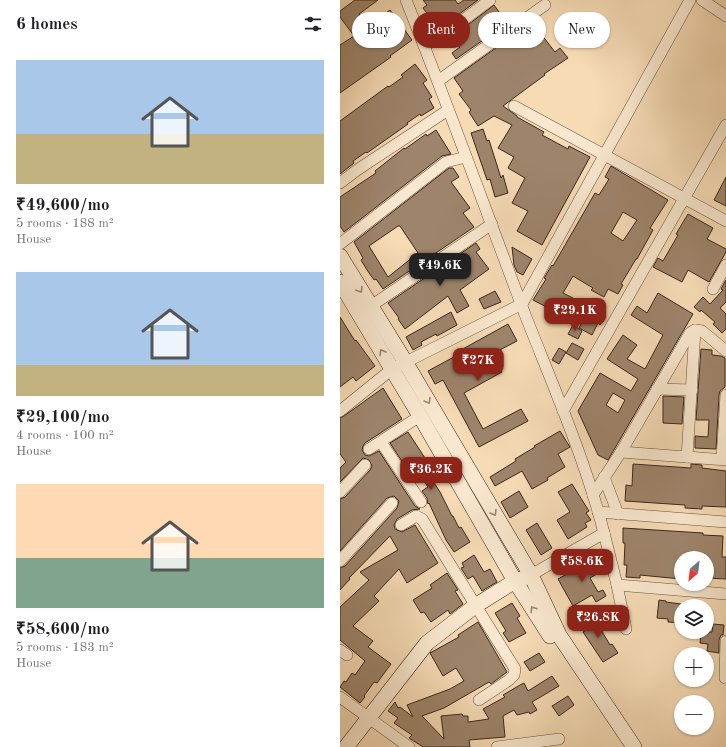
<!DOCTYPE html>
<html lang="en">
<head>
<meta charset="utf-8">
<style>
	:root { --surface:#fff; --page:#f6f6f6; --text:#202124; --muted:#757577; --accent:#8f2418 }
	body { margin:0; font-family:"Old Standard TT",serif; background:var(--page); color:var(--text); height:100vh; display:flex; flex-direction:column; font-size:15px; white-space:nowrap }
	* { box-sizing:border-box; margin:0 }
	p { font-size:13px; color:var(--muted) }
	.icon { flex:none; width:22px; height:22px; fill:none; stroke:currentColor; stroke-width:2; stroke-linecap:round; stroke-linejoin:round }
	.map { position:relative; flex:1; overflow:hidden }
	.panel { display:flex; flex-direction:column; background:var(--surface); width:340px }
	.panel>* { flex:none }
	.guide { position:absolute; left:12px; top:12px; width:314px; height:36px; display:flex; gap:8px }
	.needle { width:26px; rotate:208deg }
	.fabs { position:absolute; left:334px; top:551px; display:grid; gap:8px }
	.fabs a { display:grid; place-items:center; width:40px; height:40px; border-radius:50%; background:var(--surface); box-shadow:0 1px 3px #0004; font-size:20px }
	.price { position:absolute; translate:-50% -34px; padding:0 9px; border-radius:8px; background:var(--accent); color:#fff; font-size:13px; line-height:26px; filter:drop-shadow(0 1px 2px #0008) }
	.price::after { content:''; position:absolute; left:50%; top:24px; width:12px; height:9px; margin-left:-6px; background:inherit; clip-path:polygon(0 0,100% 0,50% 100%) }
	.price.on { background:#222; color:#fff }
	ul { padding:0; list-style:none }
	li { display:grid; align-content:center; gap:8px; height:212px; padding:0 16px }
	li span { display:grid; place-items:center; height:124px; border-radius:0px; color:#555 }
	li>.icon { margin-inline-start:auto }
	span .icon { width:72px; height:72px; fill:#fffc; stroke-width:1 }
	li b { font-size:17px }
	h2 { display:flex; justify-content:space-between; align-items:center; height:48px; padding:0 16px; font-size:17px }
	.tag { padding:0 14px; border-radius:18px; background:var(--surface); box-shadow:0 1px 3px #0004; font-size:14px; line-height:36px }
	.tag.on { background:var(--accent); color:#fff }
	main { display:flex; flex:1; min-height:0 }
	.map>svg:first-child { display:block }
	.building { fill:#9d846b; stroke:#3c261a; fill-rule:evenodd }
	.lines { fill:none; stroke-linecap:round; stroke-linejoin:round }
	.street-casing { stroke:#6a5341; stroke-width:12 }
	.secondary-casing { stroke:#3c261a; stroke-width:16 }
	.street { stroke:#f9e8cf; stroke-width:11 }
	.secondary { stroke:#f9e8cf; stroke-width:15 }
	.oneway { stroke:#9a8774 }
</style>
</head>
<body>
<main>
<section class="panel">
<h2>6 homes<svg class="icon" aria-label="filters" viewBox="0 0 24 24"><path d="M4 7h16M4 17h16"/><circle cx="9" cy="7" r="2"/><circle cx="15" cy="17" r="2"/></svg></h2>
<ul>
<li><span style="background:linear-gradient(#a9c7e8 60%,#c2b280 0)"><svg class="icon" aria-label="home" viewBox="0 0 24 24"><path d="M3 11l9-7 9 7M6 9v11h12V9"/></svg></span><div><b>₹49,600/mo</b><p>5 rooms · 188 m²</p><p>House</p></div></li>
<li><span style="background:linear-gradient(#a9c7e8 75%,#c2b280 0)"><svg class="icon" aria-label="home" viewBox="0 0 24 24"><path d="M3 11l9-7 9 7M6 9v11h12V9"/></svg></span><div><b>₹29,100/mo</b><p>4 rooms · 100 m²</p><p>House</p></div></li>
<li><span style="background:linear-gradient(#ffd9b3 60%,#7fa58c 0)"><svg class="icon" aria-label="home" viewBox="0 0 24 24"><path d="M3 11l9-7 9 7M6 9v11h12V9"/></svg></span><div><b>₹58,600/mo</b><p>5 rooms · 183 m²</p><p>House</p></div></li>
</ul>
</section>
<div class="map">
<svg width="386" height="747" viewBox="0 0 386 747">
	<rect width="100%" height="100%" fill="#f6dbb5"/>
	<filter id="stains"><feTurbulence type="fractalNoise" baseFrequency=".005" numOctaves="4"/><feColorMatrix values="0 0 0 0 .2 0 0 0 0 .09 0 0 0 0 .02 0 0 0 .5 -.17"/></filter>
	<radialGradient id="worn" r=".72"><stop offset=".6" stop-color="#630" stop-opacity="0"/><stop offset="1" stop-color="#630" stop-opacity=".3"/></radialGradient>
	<g class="building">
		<path d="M15 0H38L19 14 28 26 50 10 72 40 50 56 51 57 0 93V45L14 36 0 17V11Z"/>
		<path d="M83 0H115L118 4 124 0H138L102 27 95 18 92 20 83 8 87 5Z"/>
		<path d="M154 5 162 16 167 13 172 20 116 59 112 53 120 47 112 37Z"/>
		<path d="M188 25 197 37 201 34 215 52 220 48 228 58 204 74 205 75 194 83 163 106 177 116V117L204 132 202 135 228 149 229 146 250 157 202 245 177 231 188 211 172 203 185 178 168 168 174 157 158 148 172 125 154 116 138 126 129 112 131 110 119 94 123 91 114 78Z"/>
		<path d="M75 64 87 80 83 83 92 97 89 99 94 108 81 116 80 114 67 123 68 124 27 153 26 152 13 161 14 163 0 174V121L48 86 49 87 63 77 61 75Z"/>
		<path d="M143 129 147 141 149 140 161 178 163 175 168 193 155 197 150 179 147 180 131 133Z"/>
		<path d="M96 130 111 154 102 156 4 232 0 226V197L36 173 35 171 64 148 65 149 86 134 87 136Z"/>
		<path d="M271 166 328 200 310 228 313 230 297 259H296L281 284 283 285 278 294 268 289 264 297 251 290 253 288 233 276 223 293 233 298 222 315 193 300 206 279 204 278 212 265 213 266 255 193 259 195 269 179 265 177ZM283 212 297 220 283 241 271 233Z"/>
		<path d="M109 168H113L119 177 111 182 130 208 123 213 134 227 43 289 36 279 34 280 27 270 21 260 23 258 14 242ZM58 226H60L78 253 48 277 29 246Z"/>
		<path d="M386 177V206L374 200Z"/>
		<path d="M348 214 373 228 367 239 386 249V252L369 282 348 270 342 282 313 267 318 258 323 261 338 235 336 234Z"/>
		<path d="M136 243 140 249 136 252 149 269 120 290 129 306 117 313 108 296 65 329 58 319 59 318 48 303Z"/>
		<path d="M172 247 192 259 183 275 177 272 174 265Z"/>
		<path d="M386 280V302L380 308 386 314V329L382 333 373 324 375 322 361 310 360 312 354 307 363 297 370 304 383 290 381 289Z"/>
		<path d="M155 291 161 302 144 309 139 299Z"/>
		<path d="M318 293 353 314 268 460 258 455 238 411 260 373 291 391 298 379 267 359 283 335 297 345 287 359 305 369 323 335 291 315 297 306 307 313ZM273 393 285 400 278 413 266 405Z"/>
		<path d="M246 304 266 316 260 325 258 323 252 335 239 328 245 316 241 313Z"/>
		<path d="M111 312 117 325 97 336 96 334 81 342 82 345 73 350 66 337Z"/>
		<path d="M0 317 15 341 16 340 35 366 16 381 13 377 0 387Z"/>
		<path d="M168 324 177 341 152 354 162 372 124 393 143 429 181 409 188 421 139 447 103 380 95 384 88 371 123 352 121 350Z"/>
		<path d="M233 325 242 331 238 339 228 334Z"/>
		<path d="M232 343 244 349 238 360 226 353Z"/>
		<path d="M219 348 226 352 219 364 212 360Z"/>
		<path d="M361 349 372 350V355L381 356 385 358V387L380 391 379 395 376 449 355 448V436L368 437 369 420H356Z"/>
		<path d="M43 388 62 419 25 443 23 446 22 450 25 455 29 456 39 451 75 506 80 509 72 510 57 519 54 525 55 529 62 532 75 525 98 563 67 583 59 569 34 596 39 601 13 626 33 641 28 647 51 664 37 683 34 682 24 696 25 697 20 703 0 687 4 681 6 682 12 673 15 675 25 661 0 640V607L29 580 20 572 58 550 50 536 9 578 10 579 0 590V568L5 566 57 508 59 501 54 496 47 498 0 551V499L5 497 30 470 32 466 29 460 23 458 0 482V468L6 462 0 454V418L4 416Z"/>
		<path d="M323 396 344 397 342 424 323 423Z"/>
		<path d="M220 431 230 447 218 454 225 467 207 478 208 480 192 489 182 471 155 486 150 477 176 461 175 459 195 447 194 446Z"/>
		<path d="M68 432 96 475 91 478 100 492 112 516H113L119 528 121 527 130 542 114 552 106 540 89 503 88 504 87 498 82 491 88 487 73 465 67 469 50 443Z"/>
		<path d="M293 464 351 468V464L362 465V468L386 471V507L362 506V509L345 508V505L285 501 286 485 292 486Z"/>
		<path d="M232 484 249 511 246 513 251 520 245 523 247 527 228 539 217 520 230 512 218 492Z"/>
		<path d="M179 491 188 507 170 518 161 502Z"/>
		<path d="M197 523 212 548 201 555 186 530Z"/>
		<path d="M283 528 363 533V535L383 536 382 557H386V579L367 578V558H341V579L300 575V578L286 577 287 565H284L285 543H283Z"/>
		<path d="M134 555 144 572 150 569 157 582 142 591 133 576 128 579 121 568 124 567 122 563Z"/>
		<path d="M253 557 262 571 250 578 258 592 263 590 266 596 256 602 252 595 233 606 218 579 236 569 235 567Z"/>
		<path d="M107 573 118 590 115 591 123 604 110 614 108 610 91 622 84 612 81 613 73 600 92 588 90 585Z"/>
		<path d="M319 600 326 601V602L341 604V623L328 622V619L317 618Z"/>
		<path d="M172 603 180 616 177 618 186 633 169 642 163 633 166 631 155 613Z"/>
		<path d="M249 615 255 625 257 623 270 645 272 644 278 653 263 662 243 632 245 631 239 621Z"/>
		<path d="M138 622 167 672 151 684 149 682 104 708 82 716 104 739 101 716 122 714 123 716H128V722L149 719 143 709 165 697 163 695 180 685 184 683 188 691 212 676 219 686 192 702 197 710 190 714 189 712 177 715 174 710 163 716 165 737 129 740 130 747H83L69 738 72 735 54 723 58 718 48 711 55 702 58 708 60 707 73 717 67 705 110 689 124 681 116 668 103 676 90 653 119 637 118 635Z"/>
		<path d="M373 624 384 625 383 635H381L379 640V653L367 651 368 644 360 643 361 632H372Z"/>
		<path d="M199 653 205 662 190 671 184 662Z"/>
		<path d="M228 696 234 705 219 716 212 706Z"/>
	</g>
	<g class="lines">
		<defs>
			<g id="street">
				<path d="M66 0C108 105 146 211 186 317 214 388 245 459 264 533L191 575"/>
				<path d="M362 0 386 16"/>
				<path d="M84 46 103 35 150 0"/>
				<path d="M98 81 205 5"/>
				<path d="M174 106 386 221"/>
				<path d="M0 183 17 170 108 110"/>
				<path d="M0 244 106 162 126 157"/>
				<path d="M373 289 386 265"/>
				<path d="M31 306 152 224"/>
				<path d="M317 389 352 390"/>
				<path d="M0 411 52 369 182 304 350 0"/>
				<path d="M223 411 386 125"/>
				<path d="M41 442 81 502"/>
				<path d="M29 449 80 416"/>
				<path d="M281 452 386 460"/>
				<path d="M347 457 355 330"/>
				<path d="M382 459 386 395"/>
				<path d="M264 477 278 514"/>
				<path d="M0 492 25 465"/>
				<path d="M253 495 281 452 350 333 355 330 362 331 386 351"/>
				<path d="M258 512 386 522"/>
				<path d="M61 525 76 516 82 519 175 669 174 675 169 680 139 700"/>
				<path d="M264 533 277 585 286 629"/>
				<path d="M0 561 52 503"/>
				<path d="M277 585 386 594"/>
				<path d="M0 650 7 655"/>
				<path d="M385 678 386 641"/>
				<path d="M0 697 69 747"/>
				<path d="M157 747 219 739"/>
			</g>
			<g id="secondary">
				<path d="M0 256 61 355 191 575 219 635 294 747"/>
				<path d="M0 282 80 416 175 581 210 636"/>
				<path d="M6 747 87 643 135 606 175 581 184 578"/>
			</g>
		</defs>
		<use href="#street" class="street-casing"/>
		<use href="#secondary" class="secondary-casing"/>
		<use href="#street" class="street"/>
		<use href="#secondary" class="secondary"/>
	</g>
	<defs><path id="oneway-chevron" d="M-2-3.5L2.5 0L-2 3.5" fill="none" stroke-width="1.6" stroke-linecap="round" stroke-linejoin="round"/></defs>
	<g class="oneway">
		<use href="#oneway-chevron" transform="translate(20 290) rotate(58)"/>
		<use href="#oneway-chevron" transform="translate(42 352) rotate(-121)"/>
		<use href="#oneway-chevron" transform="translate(88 401) rotate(59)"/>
		<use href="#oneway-chevron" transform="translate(154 513) rotate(59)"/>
		<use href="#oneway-chevron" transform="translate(193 609) rotate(-123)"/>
	</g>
	<rect width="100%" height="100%" filter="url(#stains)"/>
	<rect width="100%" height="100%" fill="url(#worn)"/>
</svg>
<div class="fabs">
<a><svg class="needle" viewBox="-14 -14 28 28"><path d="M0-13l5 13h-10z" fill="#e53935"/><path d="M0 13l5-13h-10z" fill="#757577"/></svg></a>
<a><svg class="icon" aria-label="layers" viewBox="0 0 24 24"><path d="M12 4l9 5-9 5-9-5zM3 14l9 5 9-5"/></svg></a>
<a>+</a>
<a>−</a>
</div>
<b class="price on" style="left:100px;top:287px">₹49.6K</b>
<b class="price" style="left:235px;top:332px">₹29.1K</b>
<b class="price" style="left:138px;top:382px">₹27K</b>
<b class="price" style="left:91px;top:491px">₹36.2K</b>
<b class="price" style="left:242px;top:583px">₹58.6K</b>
<b class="price" style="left:258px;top:639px">₹26.8K</b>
<div class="guide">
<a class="tag">Buy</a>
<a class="tag on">Rent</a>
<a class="tag">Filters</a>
<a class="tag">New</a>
</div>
</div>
</main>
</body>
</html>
